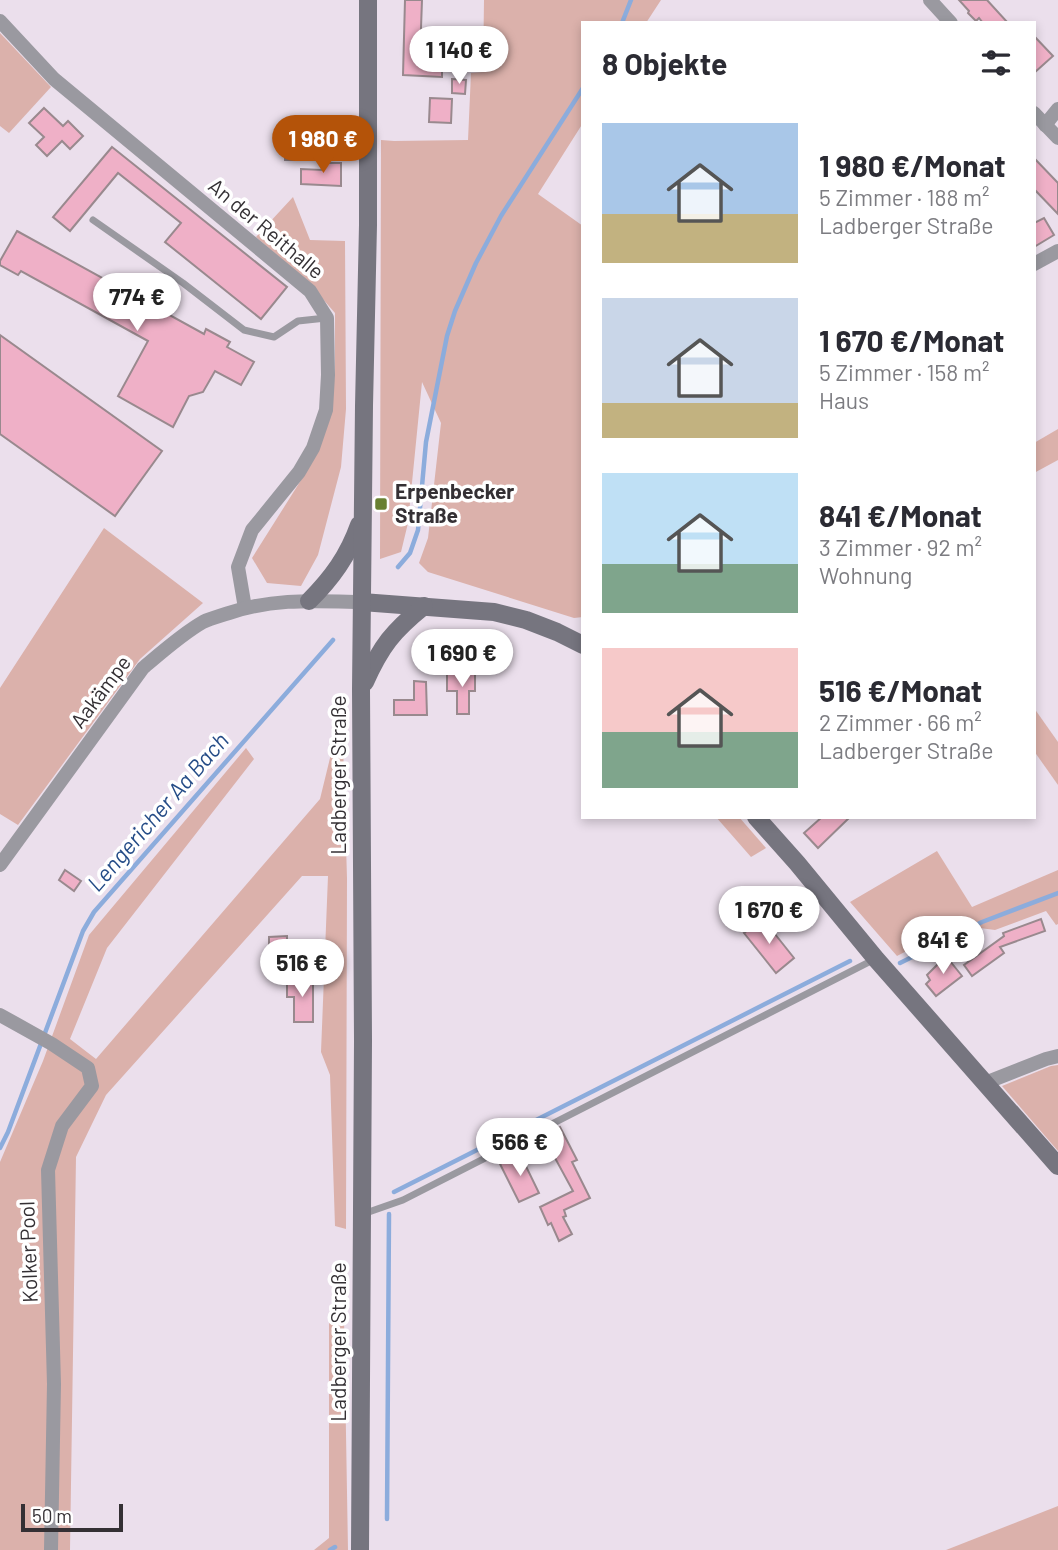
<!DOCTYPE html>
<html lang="de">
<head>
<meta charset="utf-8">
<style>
	:root { --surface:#fff; --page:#f2f2f3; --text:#2b2b33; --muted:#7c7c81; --accent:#b45309 }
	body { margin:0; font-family:Barlow,sans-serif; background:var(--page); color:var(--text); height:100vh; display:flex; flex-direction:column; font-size:26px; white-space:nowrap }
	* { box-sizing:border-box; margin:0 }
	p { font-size:23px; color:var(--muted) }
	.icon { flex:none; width:38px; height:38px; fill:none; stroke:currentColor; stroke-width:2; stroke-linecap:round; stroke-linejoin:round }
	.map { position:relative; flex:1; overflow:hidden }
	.side { position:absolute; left:581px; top:21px; width:455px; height:798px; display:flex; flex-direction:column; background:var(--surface); border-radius:0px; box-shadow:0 4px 10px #0003 }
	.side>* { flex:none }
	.scale { position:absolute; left:21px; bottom:18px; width:102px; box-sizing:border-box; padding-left:7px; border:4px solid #343034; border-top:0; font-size:19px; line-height:24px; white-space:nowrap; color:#343034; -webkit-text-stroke:5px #fff; paint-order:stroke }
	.price { position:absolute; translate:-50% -60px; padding:0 16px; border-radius:24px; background:#fff; color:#222; font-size:23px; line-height:46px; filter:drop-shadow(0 2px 4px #0008) }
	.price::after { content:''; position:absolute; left:50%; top:42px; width:21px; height:16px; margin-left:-10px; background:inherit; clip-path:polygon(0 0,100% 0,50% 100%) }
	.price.current { background:var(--accent); color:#fff }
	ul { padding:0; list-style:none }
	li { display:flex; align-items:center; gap:21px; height:175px; padding:0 21px }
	li span { display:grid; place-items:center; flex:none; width:196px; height:140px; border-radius:0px; color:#555 }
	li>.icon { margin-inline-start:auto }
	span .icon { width:84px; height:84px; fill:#fffc; stroke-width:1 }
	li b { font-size:30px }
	h2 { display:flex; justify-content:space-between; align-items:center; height:84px; padding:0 21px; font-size:30px }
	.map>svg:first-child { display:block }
	.green { fill:#dbb1ab }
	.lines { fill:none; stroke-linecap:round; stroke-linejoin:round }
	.stream { stroke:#8cacdc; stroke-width:4.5 }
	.building { fill:#efb0c7; stroke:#99898e; stroke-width:2 }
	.service { stroke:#9a99a0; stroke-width:7 }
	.minor { stroke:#9a99a0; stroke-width:14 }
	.secondary { stroke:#76757f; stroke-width:18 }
	.poi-dot { fill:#688032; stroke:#fff; stroke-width:2.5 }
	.labels { text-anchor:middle; stroke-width:7; stroke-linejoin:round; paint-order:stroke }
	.street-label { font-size:21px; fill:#343034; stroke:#fff }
	.poi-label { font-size:21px; font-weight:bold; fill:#343034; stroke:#fff; text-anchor:start }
	.water-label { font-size:23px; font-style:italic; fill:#254c87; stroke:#fff }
</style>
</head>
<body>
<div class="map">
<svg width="1058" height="1550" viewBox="0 0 1058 1550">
	<rect width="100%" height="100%" fill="#ebdfec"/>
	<g class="green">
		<path d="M484 0H661L646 23H583V123L538 194 583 226V617L574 618 428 572 419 563 428 538 441 423 422 382 408 523 401 552 380 559 381 140 394 141 468 140 471 73 483 72Z"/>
		<path d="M0 33 51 87 9 133 0 126Z"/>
		<path d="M293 197 310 240 345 241 346 409 341 467 318 555 301 586 267 583 252 558 303 477 330 411 335 372V313L308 282 256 237Z"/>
		<path d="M1058 429V460L1034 473V443Z"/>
		<path d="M104 528 203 603 140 659 18 825 0 814V688Z"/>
		<path d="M1034 708 1058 742V785L1034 751Z"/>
		<path d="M342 709 347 878 346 1229 335 1226 330 1075 321 1052 328 876H302L106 1095 76 1157 70 1550H0V1162L43 1061 89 935 246 748 254 759 107 948 70 1039 96 1059 320 799Z"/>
		<path d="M716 817H739L766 848 751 857Z"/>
		<path d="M937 851 972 907 1058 870V924L1056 925 1046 911 995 930 957 925 897 956 850 902Z"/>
		<path d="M1058 1065V1151L1002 1086 1051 1066Z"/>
		<path d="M344 1317 348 1550H314L329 1538V1319Z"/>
		<path d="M1058 1506V1550H946Z"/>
	</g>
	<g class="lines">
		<g class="stream">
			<path d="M622 23 631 0"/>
			<path d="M398 567 410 553 418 530 426 442 447 336 455 311 476 263 501 216 583 88"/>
			<path d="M900 963 982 922 1058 893"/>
			<path d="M0 1148 8 1132 83 931 94 912 333 640"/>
			<path d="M394 1192 850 961"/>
			<path d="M387 1519 389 1214"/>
			<path d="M330 1550 335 1547"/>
		</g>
	</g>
	<g class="building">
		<path d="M405 0H422L420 56H442V77L403 75Z"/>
		<path d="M959 0H987L1008 23H983L979 18 976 21 968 13 969 11Z"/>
		<path d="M1034 36 1053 56 1034 73Z"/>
		<path d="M452 79 466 80 465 94 452 93Z"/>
		<path d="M430 98 452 99 451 123 429 122Z"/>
		<path d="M44 108 63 126 68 121 83 136 70 149 62 141 47 156 36 145 44 137 29 123Z"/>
		<path d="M112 147 287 287 261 319 165 242 181 223 118 173 70 231 53 217Z"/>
		<rect x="285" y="149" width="12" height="11"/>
		<path d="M1034 158 1058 183V214L1034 189Z"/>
		<path d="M321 163H341V186L301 184V169L322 170Z"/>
		<path d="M1044 218 1054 235 1034 247V223Z"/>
		<path d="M17 231 204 334 206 329 230 342 227 347 254 362 241 385 215 371 203 392 189 396 173 427 118 396 148 341 21 271 18 275 0 265V261Z"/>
		<path d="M0 335 162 451 115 516 0 434Z"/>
		<path d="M447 672H475V691H469V714H457V691H447Z"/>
		<path d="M414 681 426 682 427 715H394V700H414Z"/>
		<path d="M822 817H850L818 848 804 833Z"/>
		<path d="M65 870 81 881 74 891 59 880Z"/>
		<path d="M763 919 794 958 776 973 744 933Z"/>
		<path d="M1041 919 1045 931 1000 947 1004 953 972 976 964 965 1004 936 1003 933Z"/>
		<path d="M287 936V950H269V937Z"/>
		<path d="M946 956 962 976 936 996 926 984 930 980 927 975Z"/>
		<path d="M294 979 313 980V1022H294V997H287V982H294Z"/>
		<path d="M560 1127 577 1160 572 1162 590 1198 564 1210 566 1216 563 1217 572 1234 559 1241 551 1223 548 1225 540 1207 573 1191 543 1136Z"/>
		<path d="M520 1154 539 1193 519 1202 500 1164Z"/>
	</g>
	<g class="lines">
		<g class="service">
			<path d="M93 220 183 283 244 330 274 337 298 321 326 318"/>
			<path d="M363 1214 403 1200 875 959"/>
		</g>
		<g class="minor">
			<path d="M930 0 951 23"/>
			<path d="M0 21 54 79 310 291 327 318 328 375 326 410 313 448 299 472 252 530 238 567 245 608"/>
			<path d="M1034 113 1058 138"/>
			<path d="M1045 125 1058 109"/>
			<path d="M1034 264 1058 251"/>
			<path d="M0 865 143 668C162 652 182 634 203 622 211 618 220 616 229 613 274 598 315 601 362 602"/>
			<path d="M0 1015 52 1044 88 1068 92 1086 62 1126 48 1170 54 1384 51 1550"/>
			<path d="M985 1083 1046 1059 1058 1056"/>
		</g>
		<g class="secondary">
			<path d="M309 601C332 578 348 556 359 525"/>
			<path d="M362 602 494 612 526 620 557 632 583 645"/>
			<path d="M365 682C381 646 393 631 424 606"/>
			<path d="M756 817 797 863 876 959 1058 1166"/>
			<path d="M360 1550 363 1041 361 689 364 406 368 225V0"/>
		</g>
	</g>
	<rect class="poi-dot" x="374" y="497" width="14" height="14" rx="3.5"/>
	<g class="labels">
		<g class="street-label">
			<text transform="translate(266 229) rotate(40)" y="7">An der Reithalle</text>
			<text transform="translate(101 692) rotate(-53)" y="7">Aakämpe</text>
			<text transform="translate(339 775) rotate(-90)" y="7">Ladberger Straße</text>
			<text transform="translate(29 1252) rotate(-92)" y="7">Kolker Pool</text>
			<text transform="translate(339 1342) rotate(-90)" y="7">Ladberger Straße</text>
		</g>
		<g class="poi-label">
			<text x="395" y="499">Erpenbecker<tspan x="395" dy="24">Straße</tspan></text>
		</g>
		<g class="water-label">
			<text transform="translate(158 812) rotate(-49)" y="8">Lengericher Aa Bach</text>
		</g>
	</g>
</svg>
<div class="scale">50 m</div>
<b class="price" style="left:459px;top:86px">1 140 €</b>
<b class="price current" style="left:323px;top:175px">1 980 €</b>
<b class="price" style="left:137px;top:333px">774 €</b>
<b class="price" style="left:462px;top:689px">1 690 €</b>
<b class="price" style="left:769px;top:946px">1 670 €</b>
<b class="price" style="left:943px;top:976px">841 €</b>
<b class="price" style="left:302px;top:999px">516 €</b>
<b class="price" style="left:520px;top:1178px">566 €</b>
<section class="side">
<h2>8 Objekte<svg class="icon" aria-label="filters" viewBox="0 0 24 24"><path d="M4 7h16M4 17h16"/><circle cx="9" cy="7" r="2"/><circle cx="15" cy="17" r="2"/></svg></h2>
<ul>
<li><span style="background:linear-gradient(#a9c7e8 65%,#c2b280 0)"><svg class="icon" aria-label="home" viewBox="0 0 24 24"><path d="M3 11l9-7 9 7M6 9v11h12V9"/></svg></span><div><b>1 980 €/Monat</b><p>5 Zimmer · 188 m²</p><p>Ladberger Straße</p></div></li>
<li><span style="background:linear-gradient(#c9d6e8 75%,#c2b280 0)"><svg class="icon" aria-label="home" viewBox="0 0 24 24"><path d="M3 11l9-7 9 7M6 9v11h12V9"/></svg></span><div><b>1 670 €/Monat</b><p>5 Zimmer · 158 m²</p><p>Haus</p></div></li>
<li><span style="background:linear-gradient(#bfe0f5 65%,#7fa58c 0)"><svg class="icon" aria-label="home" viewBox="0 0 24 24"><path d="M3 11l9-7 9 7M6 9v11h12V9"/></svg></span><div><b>841 €/Monat</b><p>3 Zimmer · 92 m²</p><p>Wohnung</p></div></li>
<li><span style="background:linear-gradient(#f6c9c9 60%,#7fa58c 0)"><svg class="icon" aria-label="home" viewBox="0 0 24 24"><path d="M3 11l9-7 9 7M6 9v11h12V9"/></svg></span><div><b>516 €/Monat</b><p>2 Zimmer · 66 m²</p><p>Ladberger Straße</p></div></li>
</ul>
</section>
</div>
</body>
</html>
